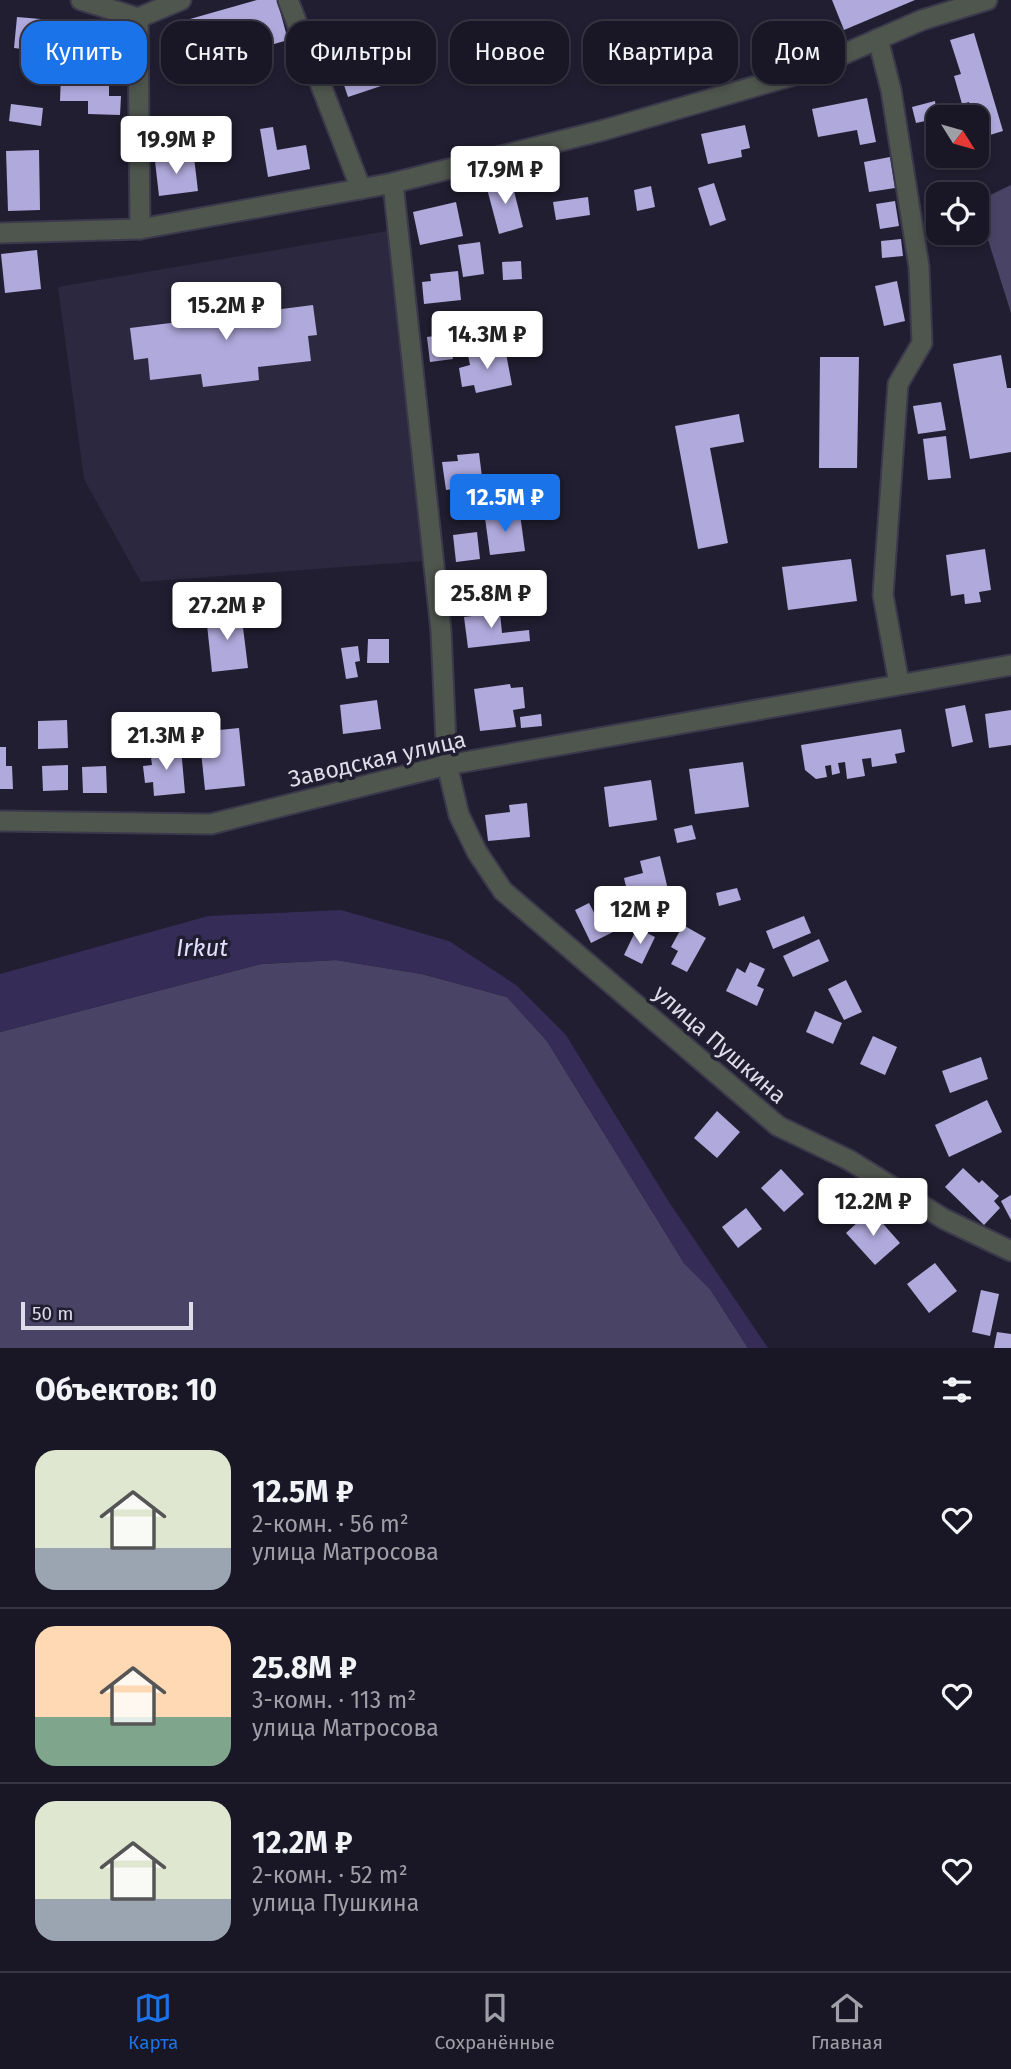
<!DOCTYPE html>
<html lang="ru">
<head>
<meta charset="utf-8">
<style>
	:root { --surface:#191625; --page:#221f2d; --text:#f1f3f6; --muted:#9f9fa7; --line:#373542; --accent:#1a73e8 }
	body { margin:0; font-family:"Fira Sans",sans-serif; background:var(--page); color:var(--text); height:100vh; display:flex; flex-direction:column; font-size:26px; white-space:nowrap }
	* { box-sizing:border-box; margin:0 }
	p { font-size:23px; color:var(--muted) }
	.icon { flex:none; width:38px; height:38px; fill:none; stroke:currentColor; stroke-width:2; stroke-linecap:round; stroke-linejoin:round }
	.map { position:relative; height:1348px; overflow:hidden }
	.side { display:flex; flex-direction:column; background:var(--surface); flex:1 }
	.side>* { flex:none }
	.banner { position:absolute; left:21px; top:21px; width:970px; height:63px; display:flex; gap:14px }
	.needle { width:46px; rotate:127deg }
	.controls { position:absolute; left:926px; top:105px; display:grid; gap:14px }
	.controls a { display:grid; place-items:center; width:63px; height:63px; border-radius:14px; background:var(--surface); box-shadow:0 4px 10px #0003,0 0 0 2px var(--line); font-size:35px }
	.scale { position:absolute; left:21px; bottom:18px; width:172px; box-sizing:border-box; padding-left:7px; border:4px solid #dedce9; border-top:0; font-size:19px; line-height:24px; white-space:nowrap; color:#dedce9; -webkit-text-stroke:5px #211e31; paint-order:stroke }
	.price { position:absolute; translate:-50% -60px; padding:0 16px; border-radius:7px; background:#fff; color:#222; font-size:23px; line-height:46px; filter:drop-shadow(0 2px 4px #0008) }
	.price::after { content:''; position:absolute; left:50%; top:42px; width:21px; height:16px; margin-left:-10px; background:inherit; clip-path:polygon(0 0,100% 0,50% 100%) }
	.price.active { background:var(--accent); color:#fff }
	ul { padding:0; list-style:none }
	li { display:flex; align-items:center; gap:21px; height:175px; padding:0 35px }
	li+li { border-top:2px solid var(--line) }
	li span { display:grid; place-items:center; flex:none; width:196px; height:140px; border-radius:21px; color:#555 }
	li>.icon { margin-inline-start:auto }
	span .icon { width:84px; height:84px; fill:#fffc; stroke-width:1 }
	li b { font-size:30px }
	h2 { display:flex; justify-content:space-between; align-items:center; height:84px; padding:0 35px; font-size:30px }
	.chip { padding:0 24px; border-radius:21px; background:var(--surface); box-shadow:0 4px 10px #0003,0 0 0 2px var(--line); font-size:24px; line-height:63px }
	.chip.active { background:var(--accent); color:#fff }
	.dock { display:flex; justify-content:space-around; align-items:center; height:98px; border-top:2px solid var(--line); background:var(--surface); font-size:19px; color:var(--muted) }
	.dock a { display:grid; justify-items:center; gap:4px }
	.dock .active { color:var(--accent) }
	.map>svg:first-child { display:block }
	.built { fill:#2c283f }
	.green { fill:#494465 }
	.water { fill:#352c57 }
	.building { fill:#b0a9dc }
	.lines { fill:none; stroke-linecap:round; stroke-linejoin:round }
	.minor-casing { stroke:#3b394b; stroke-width:23 }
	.tertiary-casing { stroke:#3b394b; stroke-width:23 }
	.minor { stroke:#4f564e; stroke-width:19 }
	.tertiary { stroke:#4f564e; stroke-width:19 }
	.labels { text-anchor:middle; stroke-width:7; stroke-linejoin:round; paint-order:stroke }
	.street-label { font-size:23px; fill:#dedce9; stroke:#211e31 }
	.water-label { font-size:24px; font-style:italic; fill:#e2dffd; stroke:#211e31 }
</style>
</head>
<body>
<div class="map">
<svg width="1011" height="1348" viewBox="0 0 1011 1348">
	<rect width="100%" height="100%" fill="#211e31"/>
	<path class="built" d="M387 231 423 561 141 582 84 479 58 287Z"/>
	<g class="green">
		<path d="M1011 185V313L979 211 986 197Z"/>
		<path d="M336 960 422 974 507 997 547 1041 684 1263 710 1289 748 1348H0V1032L261 964Z"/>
	</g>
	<path class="water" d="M341 910 449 941 516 985 566 1035 669 1202 768 1348H748L710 1289 684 1263 547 1041 507 997 422 974 336 960 261 964 0 1032V974L208 916Z"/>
	<g class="building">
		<path d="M257 0H277L288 40 250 51 252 59 205 72 190 19Z"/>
		<path d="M832 0H915L844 30Z"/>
		<path d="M17 17 52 20 48 52 14 48Z"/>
		<path d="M974 33 1003 131 980 138 976 117H973L969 102 962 104 954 76 961 74 950 40Z"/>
		<path d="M397 54 405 78 348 97 340 73Z"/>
		<path d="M61 74 109 75V96H121L120 115 88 114V101H60Z"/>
		<path d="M867 98 876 142 860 145 857 130 818 137 812 109Z"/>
		<path d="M935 101 938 124 931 126 930 120 916 123 912 107Z"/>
		<path d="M11 104 43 108 41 126 9 121Z"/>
		<path d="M745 125 750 148 741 150 742 157 708 164 701 134Z"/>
		<path d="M273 127 277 150 306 145 310 169 268 177 260 129Z"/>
		<path d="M39 150 40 210 8 211 6 151Z"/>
		<path d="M194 157 198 191 159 196 155 161Z"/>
		<path d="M890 157 895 188 869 192 864 162Z"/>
		<path d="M511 179 523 227 499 234 486 185Z"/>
		<path d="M714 183 726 220 710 226 698 188Z"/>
		<path d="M651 186 655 207 637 211 634 190Z"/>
		<path d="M588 197 590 215 556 220 553 202Z"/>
		<path d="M895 201 899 226 880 229 876 204Z"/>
		<path d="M456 202 463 236 420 245 413 212Z"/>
		<path d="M901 239 903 256 882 258 881 241Z"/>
		<path d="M480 242 484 274 463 277 458 245Z"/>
		<path d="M37 250 41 289 5 293 1 254Z"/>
		<path d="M521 261 522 279 503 280 502 262Z"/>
		<path d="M458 271 461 300 424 304 422 282 431 281 430 274Z"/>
		<path d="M897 281 905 321 884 326 875 286Z"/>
		<path d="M249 297 251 313 313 305 317 335 308 336 311 361 258 367 259 380 203 387 201 374 150 380 148 358 134 360 130 328 195 320 193 304Z"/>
		<path d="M449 334 453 359 430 362 427 337Z"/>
		<path d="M505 348 512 385 476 393 474 385 462 387 459 368 470 365 468 355Z"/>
		<path d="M1001 355 1007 388H1011V452L970 459 953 364Z"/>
		<path d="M820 357H859L857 468H819Z"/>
		<path d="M941 402 946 430 918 434 913 406Z"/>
		<path d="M739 414 744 442 710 448 728 543 698 549 675 426Z"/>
		<path d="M946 436 951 478 928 480 923 439Z"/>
		<path d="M479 453 482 477 471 478 472 487 446 490 442 462 458 461 457 455Z"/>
		<path d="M490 489 493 506 453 513 450 495Z"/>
		<path d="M520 514 525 551 490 555 485 518Z"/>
		<path d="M477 532 480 559 456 562 453 535Z"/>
		<path d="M985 549 991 590 979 592 981 602 965 604 964 594 951 596 946 555Z"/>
		<path d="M851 559 857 601 788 610 782 567Z"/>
		<path d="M499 602 502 633 529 630 530 641 468 648 464 617 489 614 487 604Z"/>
		<path d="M241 611 248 668 212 672 206 615Z"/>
		<path d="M368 639H389V663H367Z"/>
		<path d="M358 646 360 661 355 662 358 677 346 679 341 648Z"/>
		<path d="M510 684 511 688 523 687 525 708 513 710 516 727 480 731 474 689Z"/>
		<path d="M377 700 381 729 343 734 340 705Z"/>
		<path d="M965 705 973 742 952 747 945 709Z"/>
		<path d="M1011 710V745L989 748 985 714Z"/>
		<path d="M541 714 542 726 521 728 520 717Z"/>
		<path d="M67 720 68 748 38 749V721Z"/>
		<path d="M239 728 245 786 205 790 199 732Z"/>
		<path d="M901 729 905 752 895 754 897 763 872 767 871 758 862 759 865 776 847 779 845 762 838 763 840 773 832 775 831 765 825 766 827 777 816 779 805 770 801 745Z"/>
		<path d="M0 747H6V766H12L13 789H0Z"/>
		<path d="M181 748 185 793 154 796 153 782 145 783 143 766 152 765 150 750Z"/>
		<path d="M743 762 749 807 695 814 689 769Z"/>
		<path d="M68 765V790L43 791 42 766Z"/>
		<path d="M106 766 107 793H83L82 767Z"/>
		<path d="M651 780 657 820 609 827 604 787Z"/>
		<path d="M527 803 530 837 488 841 485 815 510 812 509 805Z"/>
		<path d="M692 825 696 839 677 843 674 829Z"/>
		<path d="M660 856 671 902 632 912 624 878 643 873 640 861Z"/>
		<path d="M737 888 741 900 719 906 716 893Z"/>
		<path d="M589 903 598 920 622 908 629 924 591 943 575 910Z"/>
		<path d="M804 916 811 933 773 949 766 931Z"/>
		<path d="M683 925 706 938 687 972 671 964 678 951 671 947Z"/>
		<path d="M637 928 655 937 642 964 624 955Z"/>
		<path d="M819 939 829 961 793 977 783 956Z"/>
		<path d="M750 962 765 969 757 986 764 989 757 1006 726 991 737 968 745 973Z"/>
		<path d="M846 980 862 1012 844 1020 828 989Z"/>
		<path d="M815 1011 842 1023 833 1044 806 1032Z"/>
		<path d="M873 1036 897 1047 885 1075 860 1064Z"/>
		<path d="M981 1057 988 1079 950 1093 942 1071Z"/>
		<path d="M987 1100 1002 1132 949 1157 935 1125Z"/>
		<path d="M717 1111 740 1132 717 1158 694 1138Z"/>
		<path d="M963 1168 979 1183 982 1180 999 1196 994 1201 1000 1208 984 1225 945 1187Z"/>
		<path d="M781 1169 804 1194 784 1212 761 1188Z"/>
		<path d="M1011 1195V1220L1001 1201Z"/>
		<path d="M746 1208 762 1229 738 1248 722 1227Z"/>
		<path d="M871 1210 900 1243 875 1265 846 1233Z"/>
		<path d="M935 1263 957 1291 929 1313 907 1284Z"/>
		<path d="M981 1290 999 1294 990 1336 972 1332Z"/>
		<path d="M997 1332 1011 1334V1348H994Z"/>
	</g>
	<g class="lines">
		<defs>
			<g id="minor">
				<path d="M81 0 138 18"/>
				<path d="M288 0 361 189"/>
				<path d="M878 39 891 90 919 267 922 343 898 384 883 595 899 683"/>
				<path d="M393 183 441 631 447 765 459 815 477 852 503 891 778 1126 849 1160 944 1219 1011 1251"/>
				<path d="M140 229 138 18 181 0"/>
				<path d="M0 233 140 229 393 183 604 130 798 74 922 20 987 0"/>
			</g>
			<path id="tertiary" d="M0 821 211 824 447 765 1011 665"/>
		</defs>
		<use href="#minor" class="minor-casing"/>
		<use href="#tertiary" class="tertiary-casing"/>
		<use href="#minor" class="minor"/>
		<use href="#tertiary" class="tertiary"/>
	</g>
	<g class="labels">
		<g class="street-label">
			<text transform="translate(377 759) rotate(-13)" y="8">Заводская улица</text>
			<text transform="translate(720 1044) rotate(41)" y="8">улица Пушкина</text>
		</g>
		<g class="water-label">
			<text x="202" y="956">Irkut</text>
		</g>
	</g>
</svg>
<div class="controls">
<a><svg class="needle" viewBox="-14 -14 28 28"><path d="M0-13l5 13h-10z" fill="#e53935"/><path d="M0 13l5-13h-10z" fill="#9f9fa7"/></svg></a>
<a><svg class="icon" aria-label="locate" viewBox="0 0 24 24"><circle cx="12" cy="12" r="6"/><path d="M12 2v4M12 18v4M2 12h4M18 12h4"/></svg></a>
</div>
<div class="scale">50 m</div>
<b class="price" style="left:176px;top:176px">19.9M ₽</b>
<b class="price" style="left:505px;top:206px">17.9M ₽</b>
<b class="price" style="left:226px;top:342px">15.2M ₽</b>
<b class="price" style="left:487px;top:371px">14.3M ₽</b>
<b class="price active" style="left:505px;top:534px">12.5M ₽</b>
<b class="price" style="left:491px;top:630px">25.8M ₽</b>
<b class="price" style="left:227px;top:642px">27.2M ₽</b>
<b class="price" style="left:166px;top:772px">21.3M ₽</b>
<b class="price" style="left:640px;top:946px">12M ₽</b>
<b class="price" style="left:873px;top:1238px">12.2M ₽</b>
<div class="banner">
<a class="chip active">Купить</a>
<a class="chip">Снять</a>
<a class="chip">Фильтры</a>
<a class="chip">Новое</a>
<a class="chip">Квартира</a>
<a class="chip">Дом</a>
</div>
</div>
<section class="side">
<h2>Объектов: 10<svg class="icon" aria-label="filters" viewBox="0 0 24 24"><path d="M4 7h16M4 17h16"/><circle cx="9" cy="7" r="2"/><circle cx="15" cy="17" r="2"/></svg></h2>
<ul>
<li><span style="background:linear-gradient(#dfe7d0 70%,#9aa5b1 0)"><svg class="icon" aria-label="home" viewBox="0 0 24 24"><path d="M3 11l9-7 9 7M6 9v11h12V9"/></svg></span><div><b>12.5M ₽</b><p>2-комн. · 56 m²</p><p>улица Матросова</p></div><svg class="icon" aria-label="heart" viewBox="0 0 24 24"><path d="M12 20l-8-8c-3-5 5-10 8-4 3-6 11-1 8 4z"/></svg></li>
<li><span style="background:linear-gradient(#ffd9b3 65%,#7fa58c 0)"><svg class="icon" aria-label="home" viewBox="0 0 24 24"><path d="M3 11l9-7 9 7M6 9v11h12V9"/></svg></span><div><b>25.8M ₽</b><p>3-комн. · 113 m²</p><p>улица Матросова</p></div><svg class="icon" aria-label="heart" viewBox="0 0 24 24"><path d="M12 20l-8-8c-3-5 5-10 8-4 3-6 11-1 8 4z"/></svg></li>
<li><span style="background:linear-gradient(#dfe7d0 70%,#9aa5b1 0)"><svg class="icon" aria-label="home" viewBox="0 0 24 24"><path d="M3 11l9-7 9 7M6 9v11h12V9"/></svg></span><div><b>12.2M ₽</b><p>2-комн. · 52 m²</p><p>улица Пушкина</p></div><svg class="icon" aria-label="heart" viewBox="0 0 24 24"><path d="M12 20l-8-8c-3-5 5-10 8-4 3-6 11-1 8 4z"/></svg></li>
</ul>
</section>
<nav class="dock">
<a class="active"><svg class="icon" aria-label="map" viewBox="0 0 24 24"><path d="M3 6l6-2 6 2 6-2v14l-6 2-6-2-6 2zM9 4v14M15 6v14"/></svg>Карта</a>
<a><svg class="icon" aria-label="saved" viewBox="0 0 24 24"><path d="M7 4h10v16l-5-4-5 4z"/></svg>Сохранённые</a>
<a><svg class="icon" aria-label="home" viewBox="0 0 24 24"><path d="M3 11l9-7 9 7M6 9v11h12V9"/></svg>Главная</a>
</nav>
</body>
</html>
